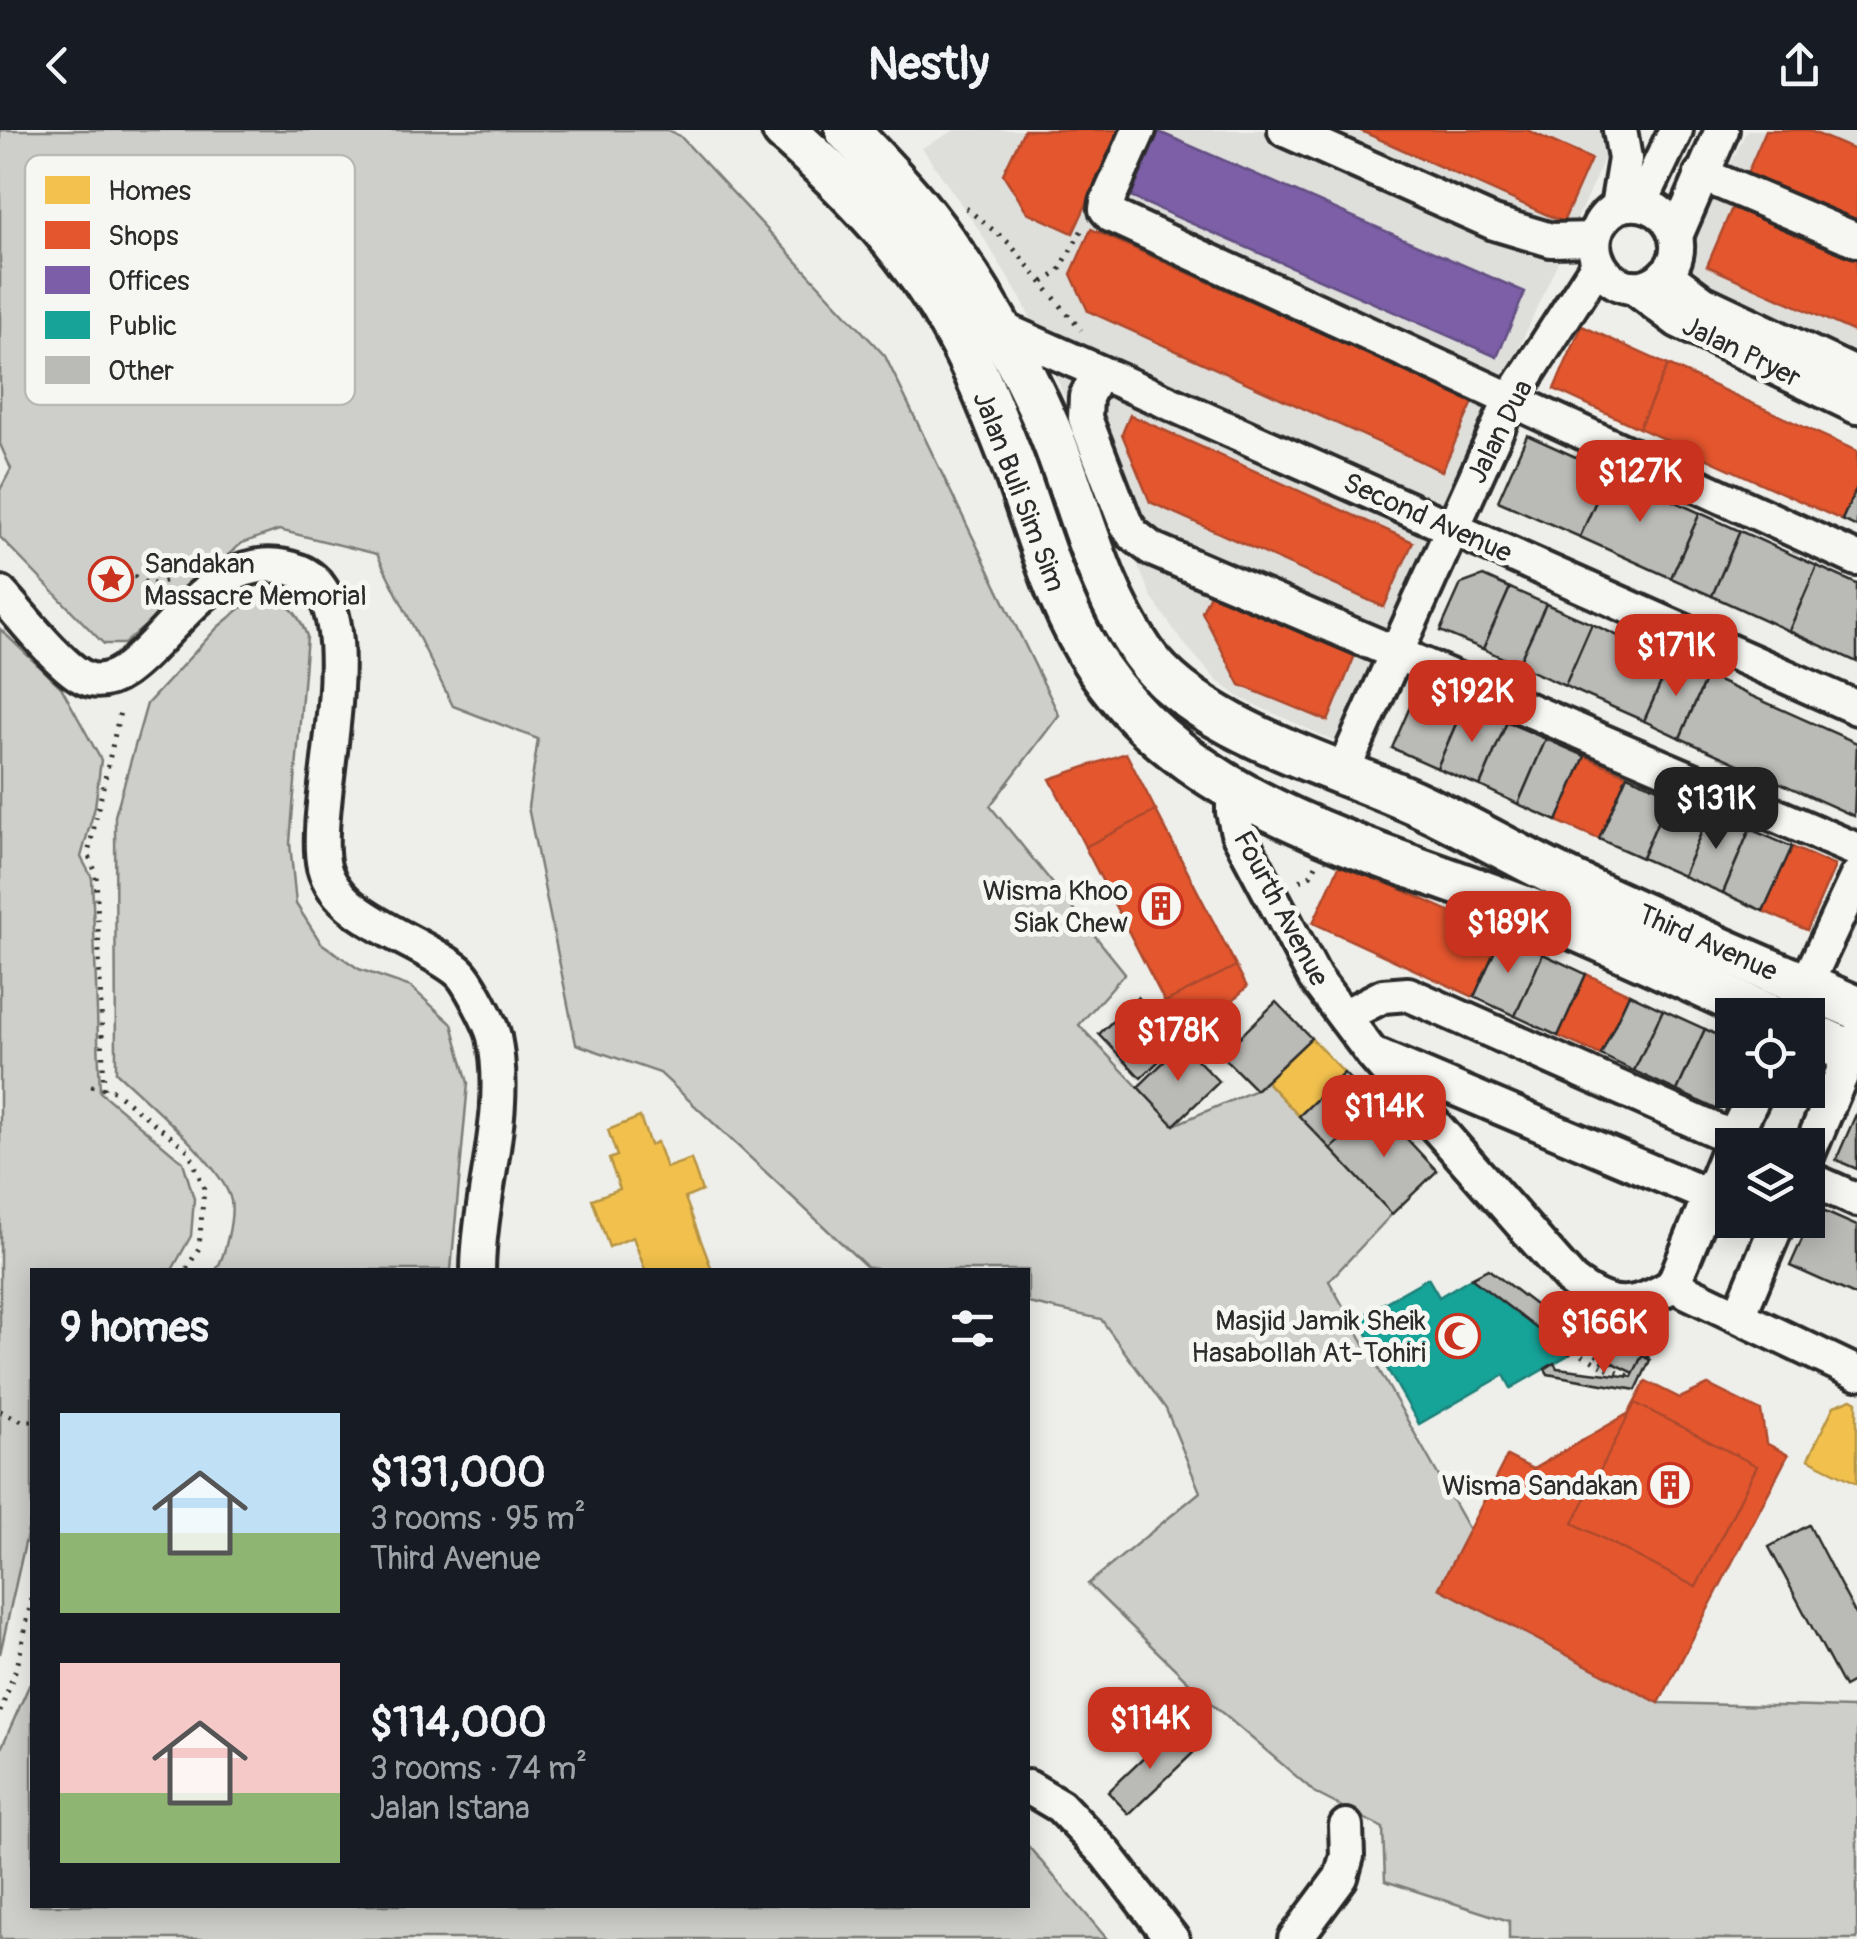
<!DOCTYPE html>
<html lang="en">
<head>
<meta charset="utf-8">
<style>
	:root { --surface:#171b24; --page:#242831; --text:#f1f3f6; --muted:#9ea1a6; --accent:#c8321e }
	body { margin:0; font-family:Pangolin,sans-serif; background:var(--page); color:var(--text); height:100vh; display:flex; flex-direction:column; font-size:38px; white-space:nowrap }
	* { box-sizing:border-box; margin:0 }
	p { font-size:32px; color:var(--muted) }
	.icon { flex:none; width:55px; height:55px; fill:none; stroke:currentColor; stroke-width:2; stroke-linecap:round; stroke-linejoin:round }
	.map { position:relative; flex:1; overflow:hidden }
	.side { position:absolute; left:30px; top:1138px; width:1000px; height:640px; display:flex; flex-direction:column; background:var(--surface); border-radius:0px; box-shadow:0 5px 25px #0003 }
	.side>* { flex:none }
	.controls { position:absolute; left:1715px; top:868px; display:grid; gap:20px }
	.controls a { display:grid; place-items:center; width:110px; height:110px; border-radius:0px; background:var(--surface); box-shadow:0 5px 25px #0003; font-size:50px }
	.price { position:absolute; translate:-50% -85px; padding:0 22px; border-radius:20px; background:var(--accent); color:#fff; font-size:32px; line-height:65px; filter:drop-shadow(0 2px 5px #0008) }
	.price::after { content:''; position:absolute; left:50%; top:60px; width:30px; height:22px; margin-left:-15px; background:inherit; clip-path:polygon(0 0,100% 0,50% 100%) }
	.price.selected { background:#222; color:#fff }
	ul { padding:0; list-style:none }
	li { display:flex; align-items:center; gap:30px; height:250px; padding:0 30px }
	li span { display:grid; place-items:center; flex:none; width:280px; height:200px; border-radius:0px; color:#555 }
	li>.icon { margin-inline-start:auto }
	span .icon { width:120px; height:120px; fill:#fffc; stroke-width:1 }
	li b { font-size:42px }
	h2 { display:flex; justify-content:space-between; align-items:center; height:120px; padding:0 30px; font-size:42px }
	header { display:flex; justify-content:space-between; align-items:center; height:130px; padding:0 30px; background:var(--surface); font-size:45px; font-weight:800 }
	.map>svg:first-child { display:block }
	.built { fill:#dededb }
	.green { fill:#cececa; stroke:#7c7c7a; stroke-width:2.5 }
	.homes { fill:#f2c14e; stroke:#b69444; stroke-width:2.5 }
	.shops { fill:#e4572e; stroke:#ac4a2d; stroke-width:2.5 }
	.offices { fill:#7b5ea7; stroke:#634f82; stroke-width:2.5 }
	.public { fill:#17a398; stroke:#1d7f77; stroke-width:2.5 }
	.building { fill:#babab7; stroke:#2b2b2b; stroke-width:2.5 }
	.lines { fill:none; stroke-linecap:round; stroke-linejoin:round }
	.minor-casing { stroke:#2b2b2b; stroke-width:40 }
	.major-casing { stroke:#2b2b2b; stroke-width:50 }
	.path { stroke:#2b2b2b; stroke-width:5; stroke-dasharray:2.5 8; stroke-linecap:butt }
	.minor { stroke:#f6f6f2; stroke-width:32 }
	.major { stroke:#f6f6f2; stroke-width:42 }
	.labels { text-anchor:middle; stroke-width:10; stroke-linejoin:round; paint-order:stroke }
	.street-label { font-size:28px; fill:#2b2b2b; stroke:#f6f6f2 }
	.poi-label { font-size:28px; fill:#2b2b2b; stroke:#f6f6f2; text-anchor:end }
	.key { fill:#f6f6f2; stroke:#b9b9b6; stroke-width:2.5 }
	.key-label { font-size:28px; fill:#2b2b2b }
</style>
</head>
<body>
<header><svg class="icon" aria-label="back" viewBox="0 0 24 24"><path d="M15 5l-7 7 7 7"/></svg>Nestly<svg class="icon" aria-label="share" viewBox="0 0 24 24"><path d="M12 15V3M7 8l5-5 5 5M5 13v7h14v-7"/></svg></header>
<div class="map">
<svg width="1857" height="1809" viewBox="0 0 1857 1809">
	<rect width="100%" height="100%" fill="#eeeeea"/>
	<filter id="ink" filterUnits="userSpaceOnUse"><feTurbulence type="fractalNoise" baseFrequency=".01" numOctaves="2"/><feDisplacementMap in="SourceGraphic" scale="20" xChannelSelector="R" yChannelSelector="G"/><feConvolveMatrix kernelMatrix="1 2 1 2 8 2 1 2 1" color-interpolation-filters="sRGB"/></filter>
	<g filter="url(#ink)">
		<g class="built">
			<path d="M955 0H1617L1341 614 1242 569 1217 551 1182 511 1152 468 1024 174 979 100 922 18Z"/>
			<path d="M1747 0H1857V222L1678 143Z"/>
		</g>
		<g class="green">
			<path d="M0 0H667L680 6 885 226 1059 585 990 676 1125 843 1079 895 1174 995 1256 960 1266 951 1392 1084 1329 1151 1469 1400 1439 1458 1659 1573 1852 1578 1857 1585V1809H1509V1791L1385 1751 1383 1698 1317 1664 1207 1570 1088 1454 1200 1362 1166 1279 1101 1189 1028 1173V1140H881L867 1137 660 943 576 914 528 677 538 609 453 576 377 424 279 400 242 413 124 514H104L0 407V360L11 339 0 314Z"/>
			<path d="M252 469C285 469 295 475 307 506L290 713 296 774 321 813 359 839 411 857 452 894 468 953 451 1140H216C225 1127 234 1087 231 1071 225 1037 143 968 116 942L115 686 147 574 218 497Z"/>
			<path d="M0 499 61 557 101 630 95 677 81 727 92 748 100 962 183 1032 194 1069 191 1106 172 1140H32V1382L0 1524Z"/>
			<path d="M32 1549V1775H1028V1716L1107 1809H0V1621Z"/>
		</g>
		<g class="homes">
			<path d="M1311 908 1344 943 1299 986 1266 951Z"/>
			<path d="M640 987 650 1015 657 1012 666 1038 691 1029 702 1061 685 1068 712 1140H645L633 1107 609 1117 592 1069 620 1059 609 1029 617 1026 608 1000Z"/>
			<path d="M1852 1269 1857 1272V1353L1808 1329 1834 1276Z"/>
		</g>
		<g class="shops">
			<path d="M1024 0H1121L1073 103 1027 82 1003 44Z"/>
			<path d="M1359 0H1527L1591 29 1563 92Z"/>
			<path d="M1766 0H1808L1857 21V95L1746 46Z"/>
			<path d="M1735 71 1857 126V203L1707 136Z"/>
			<path d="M1091 99 1473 272 1442 341 1088 181 1071 144Z"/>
			<path d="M1582 196 1668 235 1639 298 1554 259Z"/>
			<path d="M1668 235 1857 321V357L1842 390 1639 298Z"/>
			<path d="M1130 285 1413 412 1384 477 1150 372 1122 304Z"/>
			<path d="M1210 464 1355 525 1328 591 1240 555 1202 482Z"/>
			<path d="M1126 623 1247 857 1190 910 1177 894 1050 649Z"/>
			<path d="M1585 626 1627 645 1599 709 1557 691Z"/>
			<path d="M1156 681 1236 836 1165 872 1085 717Z"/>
			<path d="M1792 717 1835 736 1807 800 1763 781Z"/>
			<path d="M1341 732 1502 805 1474 867 1313 793Z"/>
			<path d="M1586 844 1629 864 1601 925 1558 906Z"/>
			<path d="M1646 1251 1680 1268 1708 1255 1761 1281 1766 1313 1788 1325 1659 1573 1439 1458 1507 1326 1533 1339 1629 1283Z"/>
			<path d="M1635 1273 1757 1336 1696 1457 1573 1393Z"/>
		</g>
		<path class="offices" d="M1159 2 1525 162 1497 227 1131 67Z"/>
		<path class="public" d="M1428 1148 1439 1167 1471 1148 1570 1224 1511 1258 1504 1245 1419 1294 1358 1188Z"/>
		<g class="building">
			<path d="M1527 305 1609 342 1580 407 1498 371Z"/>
			<path d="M1609 342 1700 383 1671 448 1580 407Z"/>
			<path d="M1857 357V397L1842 390Z"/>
			<path d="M1700 383 1740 401 1712 466 1671 448Z"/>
			<path d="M1740 401 1817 436 1789 501 1712 466Z"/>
			<path d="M1817 436 1857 454V532L1789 501Z"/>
			<path d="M1483 446 1510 458 1483 519 1440 501 1461 454Z"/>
			<path d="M1510 458 1546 474 1518 535 1483 519Z"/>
			<path d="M1546 474 1592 494 1565 556 1518 535Z"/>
			<path d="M1592 494 1671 530 1644 591 1565 556Z"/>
			<path d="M1671 530 1707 546 1680 608 1644 591Z"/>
			<path d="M1707 546 1857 613 1854 686 1680 608Z"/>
			<path d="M1420 554 1465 573 1437 638 1392 618Z"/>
			<path d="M1465 573 1507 592 1480 656 1437 638Z"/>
			<path d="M1507 592 1546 609 1518 674 1480 656Z"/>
			<path d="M1546 609 1585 626 1557 691 1518 674Z"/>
			<path d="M1627 645 1670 663 1642 728 1599 709Z"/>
			<path d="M1670 663 1710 682 1683 746 1642 728Z"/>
			<path d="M1710 682 1750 699 1723 763 1683 746Z"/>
			<path d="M1750 699 1792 717 1763 781 1723 763Z"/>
			<path d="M1502 805 1543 824 1515 886 1474 867Z"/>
			<path d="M1543 824 1586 844 1558 906 1515 886Z"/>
			<path d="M1629 864 1663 880 1634 941 1601 925Z"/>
			<path d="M1138 867 1180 911 1141 948 1099 904Z"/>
			<path d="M1276 872 1311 908 1256 960 1221 925Z"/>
			<path d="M1663 880 1705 899 1677 961 1634 941Z"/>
			<path d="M1705 899 1732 912V948L1718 980 1677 961Z"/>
			<path d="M1182 914 1219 952 1174 995 1138 957Z"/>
			<path d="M1344 943 1376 976 1331 1019 1299 986Z"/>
			<path d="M1376 976 1437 1041 1392 1084 1331 1019Z"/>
			<path d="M1857 982V1039L1836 1030Z"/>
			<path d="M1816 1078 1857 1096V1166L1790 1136Z"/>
			<path d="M1488 1139 1581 1210 1570 1224 1471 1148Z"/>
			<path d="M1625 1200 1649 1211 1634 1243 1611 1232Z"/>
			<path d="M1642 1226 1650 1230 1636 1260 1548 1244 1545 1239 1554 1233 1557 1238 1632 1247Z"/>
			<path d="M1809 1395 1857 1487V1550L1844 1557 1769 1417Z"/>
			<path d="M1172 1601 1193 1623 1129 1684 1108 1662Z"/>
		</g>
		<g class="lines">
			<defs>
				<g id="minor">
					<path d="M1139 0 1107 72 1106 79 1112 86 1857 429"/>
					<path d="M1285 0 1494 93 1551 110 1594 109"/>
					<path d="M1701 44 1857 110"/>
					<path d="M1641 73 1676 0"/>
					<path d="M1617 77C1666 59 1701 123 1657 151 1611 179 1566 109 1617 77L1625 29 1620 0"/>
					<path d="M1676 106 1722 0"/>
					<path d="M1665 144 1703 172 1857 245"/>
					<path d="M1633 157 1678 191 1857 277"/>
					<path d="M998 197 1857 578"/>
					<path d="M1099 242 1086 267 1085 288 1125 392 1133 404 1152 419 1857 720"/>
					<path d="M0 463C20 484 61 538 85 548 145 574 199 402 299 441 376 472 309 673 324 737 337 789 419 809 458 841 468 849 491 894 494 907 510 984 479 1063 478 1140"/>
					<path d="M1343 641 1510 271 1598 134"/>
					<path d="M1233 659V682L1238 703 1315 848 1372 924 1572 1151C1609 1180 1633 1180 1673 1155"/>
					<path d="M1792 885 1857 746"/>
					<path d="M1344 886 1383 866 1408 864 1733 1008"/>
					<path d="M1380 927 1712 1067"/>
					<path d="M1808 1024 1857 908"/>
					<path d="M1808 1048 1857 1070"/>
					<path d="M1673 1155 1733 1008 1757 960"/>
					<path d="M1673 1155 1857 1243"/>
					<path d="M1739 1186 1779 1090"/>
					<path d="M1028 1657 1060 1676 1106 1724 1172 1809"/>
					<path d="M1295 1809 1341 1747 1347 1726 1346 1696"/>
				</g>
				<g id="major">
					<path d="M784 0C850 59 912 122 954 200 977 241 995 288 1012 331 1038 401 1057 478 1099 539 1198 684 1387 722 1540 784 1617 815 1692 852 1767 885"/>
					<path d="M847 0C872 27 900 54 923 84 974 149 1016 223 1049 299 1080 374 1096 455 1142 522 1197 600 1333 635 1418 674 1466 696 1512 723 1559 746 1657 793 1758 835 1857 878"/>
					<path d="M1808 903 1857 925"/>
				</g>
			</defs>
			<use href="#minor" class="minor-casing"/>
			<use href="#major" class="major-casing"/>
			<g class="path">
				<path d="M966 78 1009 113 1081 200"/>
				<path d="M1043 152 1058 143 1084 96"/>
				<path d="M134 446 149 455 172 449"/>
				<path d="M1300 751 1311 745 1316 735"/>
				<path d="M91 956 114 961 189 1021 204 1058 199 1118 186 1140"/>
				<path d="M104 959 96 743 88 724 121 577"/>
				<path d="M1579 1212 1604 1230 1602 1236 1632 1247"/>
				<path d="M1573 1220 1602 1236"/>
				<path d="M1647 1228 1663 1195"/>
				<path d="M1604 1230 1618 1201"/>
				<path d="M0 1281 22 1291H32"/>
				<path d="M0 1582 18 1533 32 1467"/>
			</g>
			<use href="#minor" class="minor"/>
			<use href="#major" class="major"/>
		</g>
	</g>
	<defs>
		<symbol id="sight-ring" viewBox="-11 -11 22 22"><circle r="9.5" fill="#f6f6f2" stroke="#c8321e" stroke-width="1.5"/><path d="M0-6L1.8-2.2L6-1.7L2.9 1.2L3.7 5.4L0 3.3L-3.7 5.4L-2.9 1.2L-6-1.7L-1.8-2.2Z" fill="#c8321e"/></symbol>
		<symbol id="building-ring" viewBox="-11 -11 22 22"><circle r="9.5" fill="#f6f6f2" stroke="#c8321e" stroke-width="1.5"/><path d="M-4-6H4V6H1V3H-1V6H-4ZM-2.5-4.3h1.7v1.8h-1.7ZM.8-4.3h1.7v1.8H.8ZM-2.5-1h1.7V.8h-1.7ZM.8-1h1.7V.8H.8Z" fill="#c8321e"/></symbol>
		<symbol id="mosque-ring" viewBox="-11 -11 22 22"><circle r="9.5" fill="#f6f6f2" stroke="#c8321e" stroke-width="1.5"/><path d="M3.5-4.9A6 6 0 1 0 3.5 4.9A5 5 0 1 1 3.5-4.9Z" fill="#c8321e"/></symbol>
	</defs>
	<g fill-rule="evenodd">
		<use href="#sight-ring" x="86" y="424" width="50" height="50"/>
		<use href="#building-ring" x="1136" y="751" width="50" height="50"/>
		<use href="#mosque-ring" x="1433" y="1181" width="50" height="50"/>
		<use href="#building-ring" x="1645" y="1330" width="50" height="50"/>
	</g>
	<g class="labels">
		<g class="street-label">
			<text transform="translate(1742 221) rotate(26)" y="10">Jalan Pryer</text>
			<text transform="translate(1499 301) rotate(-63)" y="10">Jalan Dua</text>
			<text transform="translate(1020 361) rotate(69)" y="10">Jalan Buli Sim Sim</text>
			<text transform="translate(1428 387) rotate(24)" y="10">Second Avenue</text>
			<text transform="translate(1282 778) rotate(62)" y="10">Fourth Avenue</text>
			<text transform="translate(1708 812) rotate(24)" y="10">Third Avenue</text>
		</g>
		<g class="poi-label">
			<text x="144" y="443" text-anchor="start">Sandakan<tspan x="144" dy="32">Massacre Memorial</tspan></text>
			<text x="1128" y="770">Wisma Khoo<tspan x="1128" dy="32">Siak Chew</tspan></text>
			<text x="1426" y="1200">Masjid Jamik Sheik<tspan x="1426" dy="32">Hasabollah At-Tohiri</tspan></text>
			<text x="1638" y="1365">Wisma Sandakan</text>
		</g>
	</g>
	<rect x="25" y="25" width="330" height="250" rx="15" class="key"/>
	<rect x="45" y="46" width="45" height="28" fill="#f2c14e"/>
	<rect x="45" y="91" width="45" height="28" fill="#e4572e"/>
	<rect x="45" y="136" width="45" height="28" fill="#7b5ea7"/>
	<rect x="45" y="181" width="45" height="28" fill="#17a398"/>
	<rect x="45" y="226" width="45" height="28" fill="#babab7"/>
	<g class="key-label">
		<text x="108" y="70">Homes</text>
		<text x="108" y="115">Shops</text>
		<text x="108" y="160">Offices</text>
		<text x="108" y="205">Public</text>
		<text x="108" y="250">Other</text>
	</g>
</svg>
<div class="controls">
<a><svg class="icon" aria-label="locate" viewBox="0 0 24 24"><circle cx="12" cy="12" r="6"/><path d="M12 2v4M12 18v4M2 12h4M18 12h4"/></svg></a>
<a><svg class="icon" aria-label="layers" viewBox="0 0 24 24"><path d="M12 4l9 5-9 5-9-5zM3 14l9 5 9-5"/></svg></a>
</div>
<b class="price" style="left:1640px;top:395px">$127K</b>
<b class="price" style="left:1676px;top:569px">$171K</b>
<b class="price" style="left:1472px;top:615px">$192K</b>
<b class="price selected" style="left:1716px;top:722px">$131K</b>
<b class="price" style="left:1508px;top:846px">$189K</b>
<b class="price" style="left:1178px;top:954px">$178K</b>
<b class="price" style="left:1384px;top:1030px">$114K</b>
<b class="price" style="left:1604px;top:1246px">$166K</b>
<b class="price" style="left:1150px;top:1642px">$114K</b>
<section class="side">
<h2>9 homes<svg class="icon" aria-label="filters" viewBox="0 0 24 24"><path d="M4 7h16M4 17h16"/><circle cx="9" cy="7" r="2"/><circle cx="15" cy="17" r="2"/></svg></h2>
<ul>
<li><span style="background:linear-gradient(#bfe0f5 60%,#8fb573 0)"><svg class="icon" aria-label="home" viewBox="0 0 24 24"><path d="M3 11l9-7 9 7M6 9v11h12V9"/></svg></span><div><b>$131,000</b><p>3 rooms · 95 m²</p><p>Third Avenue</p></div></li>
<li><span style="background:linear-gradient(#f6c9c9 65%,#8fb573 0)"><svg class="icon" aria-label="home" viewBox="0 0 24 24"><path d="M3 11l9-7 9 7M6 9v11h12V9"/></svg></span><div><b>$114,000</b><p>3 rooms · 74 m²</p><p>Jalan Istana</p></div></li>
</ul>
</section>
</div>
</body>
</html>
